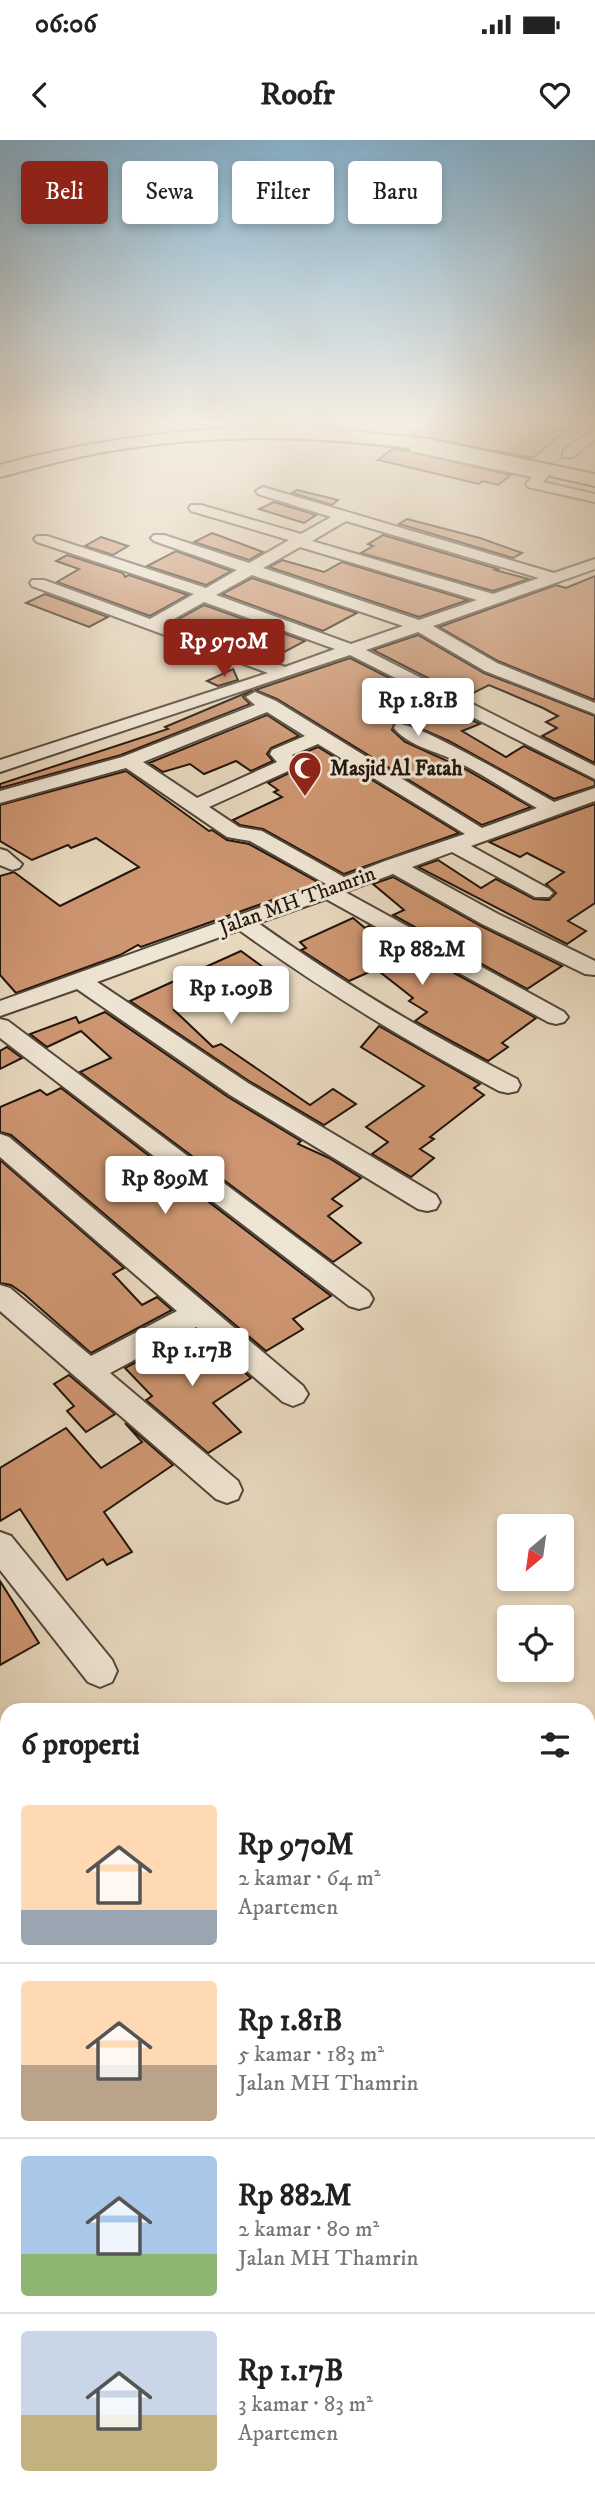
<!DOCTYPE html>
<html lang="id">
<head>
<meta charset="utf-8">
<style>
	:root { --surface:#fff; --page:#f2f2f2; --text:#222; --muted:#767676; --line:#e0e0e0; --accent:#8f2418 }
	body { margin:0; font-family:"IM FELL DW Pica",serif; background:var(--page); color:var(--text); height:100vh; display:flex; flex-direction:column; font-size:26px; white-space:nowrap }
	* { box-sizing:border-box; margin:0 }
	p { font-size:23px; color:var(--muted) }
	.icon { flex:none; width:38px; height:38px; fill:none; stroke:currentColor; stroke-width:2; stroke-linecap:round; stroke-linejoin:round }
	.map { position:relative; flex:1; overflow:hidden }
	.sheet { position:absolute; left:0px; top:1563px; width:595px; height:800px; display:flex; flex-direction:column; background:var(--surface); border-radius:21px 21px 0 0; box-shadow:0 4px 10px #0003 }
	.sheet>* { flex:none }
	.hud { position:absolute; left:21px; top:21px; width:553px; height:63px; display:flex; gap:14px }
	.needle { width:46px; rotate:209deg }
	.fabs { position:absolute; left:497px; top:1374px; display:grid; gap:14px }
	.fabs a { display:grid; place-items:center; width:77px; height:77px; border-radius:7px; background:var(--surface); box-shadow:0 4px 10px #0003; font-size:35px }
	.price { position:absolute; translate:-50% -60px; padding:0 16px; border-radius:7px; background:#fff; color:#222; font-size:23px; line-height:46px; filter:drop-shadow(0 2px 4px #0008) }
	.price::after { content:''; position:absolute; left:50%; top:42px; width:21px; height:16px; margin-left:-10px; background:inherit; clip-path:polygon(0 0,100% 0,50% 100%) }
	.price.on { background:var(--accent); color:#fff }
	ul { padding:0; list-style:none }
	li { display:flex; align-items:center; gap:21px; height:175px; padding:0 21px }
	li+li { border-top:2px solid var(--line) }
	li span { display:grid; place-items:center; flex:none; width:196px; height:140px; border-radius:7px; color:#555 }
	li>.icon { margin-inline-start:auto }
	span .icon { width:84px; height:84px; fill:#fffc; stroke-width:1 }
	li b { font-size:30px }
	h2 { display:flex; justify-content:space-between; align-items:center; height:84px; padding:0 21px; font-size:30px }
	.chip { padding:0 24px; border-radius:7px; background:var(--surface); box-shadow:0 4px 10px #0003; font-size:24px; line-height:63px }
	.chip.on { background:var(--accent); color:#fff }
	.status { display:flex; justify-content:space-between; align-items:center; height:49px; padding:0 35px; background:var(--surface); direction:ltr }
	.status svg { height:19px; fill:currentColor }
	header { display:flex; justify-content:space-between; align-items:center; height:91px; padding:0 21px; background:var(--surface); font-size:32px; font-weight:700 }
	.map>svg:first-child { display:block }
	.building { fill:#cd9571; stroke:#21150b; stroke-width:2 }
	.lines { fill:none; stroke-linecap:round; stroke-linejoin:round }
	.minor-casing { stroke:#524638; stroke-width:4 }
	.trunk-casing { stroke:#21150b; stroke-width:4 }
	.minor { fill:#efe5d4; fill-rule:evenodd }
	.trunk { fill:#e7d7bd; fill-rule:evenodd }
	.labels { text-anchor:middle; stroke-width:6; stroke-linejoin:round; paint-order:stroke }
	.far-poi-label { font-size:21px; font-weight:bold; fill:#21150b; stroke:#efe5d4; text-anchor:start }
	.far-street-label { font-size:21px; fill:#21150b; stroke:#efe5d4 }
</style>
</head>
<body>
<div class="status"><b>06:06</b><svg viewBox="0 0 49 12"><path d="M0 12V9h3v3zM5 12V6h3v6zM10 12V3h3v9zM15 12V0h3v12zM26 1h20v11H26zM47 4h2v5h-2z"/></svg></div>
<header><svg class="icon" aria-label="back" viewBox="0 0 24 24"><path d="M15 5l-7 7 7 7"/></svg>Roofr<svg class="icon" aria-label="heart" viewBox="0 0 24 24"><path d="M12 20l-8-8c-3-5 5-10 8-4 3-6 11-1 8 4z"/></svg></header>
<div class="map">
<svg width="595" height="2361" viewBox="0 0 595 2361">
	<rect width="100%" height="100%" fill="#e7d7bd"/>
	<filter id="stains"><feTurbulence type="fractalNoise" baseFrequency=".00286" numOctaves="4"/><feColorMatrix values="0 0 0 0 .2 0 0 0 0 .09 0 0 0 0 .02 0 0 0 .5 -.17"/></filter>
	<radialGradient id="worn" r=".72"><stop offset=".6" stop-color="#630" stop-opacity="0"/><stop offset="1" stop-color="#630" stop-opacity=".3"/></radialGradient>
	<g class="building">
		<path d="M424 283H529L565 291 533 318 410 295Z"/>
		<path d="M392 309 408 311 511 335 498 345 483 341 479 344 378 320Z"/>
		<path d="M297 350 338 360 332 365 292 353Z"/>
		<path d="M274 362 316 375 304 383 259 369Z"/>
		<path d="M407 379 480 398 522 413 513 418 399 384Z"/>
		<path d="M212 393 263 412 249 420 194 402Z"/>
		<path d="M383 395 498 429 495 430 529 439 493 451 361 413 373 406 368 404Z"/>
		<path d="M101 397 128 406 113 415 85 406Z"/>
		<path d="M176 411 231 431 206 445 147 426Z"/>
		<path d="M67 415 123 433 125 437 129 435 188 455 150 476 57 442 79 429 56 421Z"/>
		<path d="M282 420 324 432 342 422 468 460 419 477 269 427Z"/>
		<path d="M595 436V560L498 521 439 487 556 445 566 448Z"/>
		<path d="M252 438 357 473 323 491 222 454Z"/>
		<path d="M45 454 108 477 89 487 26 463Z"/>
		<path d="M204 465 305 501 271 519 171 483Z"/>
		<path d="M418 495 484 533 595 576V623L542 596 557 588 546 582 558 576 543 568 489 545 465 557 373 510Z"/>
		<path d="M350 518 480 584 462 591 506 617 524 606 595 641V646L554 659 449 601 408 583 395 582 392 590 405 602 465 629 531 667 482 685 277 559 255 550Z"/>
		<path d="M233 529 238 540 218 546 207 541Z"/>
		<path d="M253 550 243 557 250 564 121 615 0 648V644L168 589 165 587Z"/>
		<path d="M267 575 299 596 271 608 267 614 273 621 251 631 236 621 204 634 190 624 163 632 149 623Z"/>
		<path d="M318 607 459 693 344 734 263 689 240 685 233 680 282 657 274 652 278 650 268 643 298 629 302 623 296 616Z"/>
		<path d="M126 631 209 691 212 690 227 700 249 704 320 743 141 807 138 805 120 815 16 853 0 835V736L14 732 60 766 139 727 96 698 71 708 68 705 32 720 0 701V665Z"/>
		<path d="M595 664V763L568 781 586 791 567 804 418 727 438 720 481 748 496 739 534 759 549 760 556 753 546 744 564 732 527 713 520 717 489 702Z"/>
		<path d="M393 737 481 786 562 826 527 849 393 775 404 770 373 744Z"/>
		<path d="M353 778 365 788 369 786 536 878 502 903 508 907 488 921 451 901 415 881 427 872 409 861 413 858 376 829 349 841 301 810 306 808 300 802Z"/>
		<path d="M241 811 275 836 226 858 219 852 174 870 213 907 221 904 310 965 333 949 356 964 324 985 249 941 130 861Z"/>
		<path d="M105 872 228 957 301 1001 298 1004 329 1018 361 1038 332 1059 342 1066 328 1076 361 1103 333 1122 80 932 111 918 81 891 47 907 30 894 76 877 79 883Z"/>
		<path d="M379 886 480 944 474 948 484 955 430 997 434 999 420 1009 434 1018 411 1037 372 1014 388 1002 366 987 424 946 361 907Z"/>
		<path d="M7 907 22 918 0 929V911Z"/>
		<path d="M61 948 331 1156 293 1179 303 1189 266 1211 11 995 0 992V967L40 950 47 955Z"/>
		<path d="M0 1020 124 1128 113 1134 142 1165 157 1157 172 1170 91 1213 24 1154 11 1145 0 1143Z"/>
		<path d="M196 1190 251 1238 213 1263 241 1292 208 1313 146 1260 152 1256 125 1228Z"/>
		<path d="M69 1235 115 1274 86 1292 67 1271 74 1266 54 1244Z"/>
		<path d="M125 1283 173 1325 104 1372 132 1412 107 1425 103 1419 67 1440 20 1369 0 1381V1328L66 1288 101 1328 142 1302Z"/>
		<path d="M0 1441 39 1503 0 1525Z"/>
	</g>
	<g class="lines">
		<defs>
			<g id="minor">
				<path d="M595 288V299L573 317H563V311Z"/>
				<path d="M416 304 547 332 549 335 543 342 595 354V362L528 347 526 344 532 337 411 311 409 308Z"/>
				<path d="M263 347 554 433 595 419V429L433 486 497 523 595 563V574L485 531 418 492 366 510 595 626V639L350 515 0 632V620L268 533 32 446 30 443 32 440H44L150 479 194 454 37 402 34 399 37 396H47L206 448 237 430 154 401 151 398 154 395H164L249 423 289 400 191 371 189 368 191 365H201L301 394 331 377 258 354 256 351ZM346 381 539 438 493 454 312 401ZM300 407 477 460 419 480 263 428ZM252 435 403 486 351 504 216 455ZM204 462 335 509 285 527 165 484Z"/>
				<path d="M255 552 276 561 482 688 537 668C510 653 484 635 456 621 436 611 408 606 394 588L396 584C414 580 531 649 554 662L595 648V661L471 706 549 749 553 753 549 757H535L452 712 412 727 498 774 595 821V835L585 834 482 784 393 734 345 752 564 872 568 877 564 882 556 884 548 882 326 759 258 783C341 842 426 893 517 939L520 945 517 951 508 953 499 951C407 902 324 851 239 790L97 842 248 943 436 1055 440 1062 436 1069 427 1071 418 1069 230 955 77 849 0 876V861L326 744 250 701 227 697 126 628 0 663V651L122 617 255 565 246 557ZM267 572 305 596 272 610 270 614 277 622 197 658 143 622ZM318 604 465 694 385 721 344 737 262 691 239 687 209 667 297 627 299 623 292 615Z"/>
				<path d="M0 709 7 711 22 724 19 728 12 730 0 725Z"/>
				<path d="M0 879 8 881 369 1152 373 1159 369 1166 359 1169 349 1166 0 898Z"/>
				<path d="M0 994 9 997 303 1246 308 1254 303 1262 293 1266 283 1262 196 1187 110 1233 238 1341 242 1350 238 1359 227 1363 216 1359 0 1171V1145L10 1148 91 1216 177 1171 0 1017Z"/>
				<path d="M0 1392 11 1396 112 1520 117 1531 112 1542 100 1547 88 1542 0 1430Z"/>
				<path d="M0 1652 7 1654V1686L0 1688Z"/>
			</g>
			<path id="trunk" d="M266 287 320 288 428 299 595 334V346C540 334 484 319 428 311 321 295 210 293 104 312 69 318 35 328 0 337V325C88 301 175 289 266 287Z"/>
		</defs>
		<use href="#minor" class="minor-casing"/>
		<use href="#trunk" class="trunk-casing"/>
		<use href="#minor" class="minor"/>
		<use href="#trunk" class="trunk"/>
	</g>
	<linearGradient id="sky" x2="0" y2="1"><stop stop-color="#87b6d4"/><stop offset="0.46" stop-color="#f4ede1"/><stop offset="1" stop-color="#f4ede1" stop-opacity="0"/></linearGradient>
	<rect width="595" height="614" fill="url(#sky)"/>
	<defs>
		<symbol id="mosque-pin" viewBox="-11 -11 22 30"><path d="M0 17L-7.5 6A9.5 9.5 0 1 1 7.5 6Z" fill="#8f2418" stroke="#efe5d4"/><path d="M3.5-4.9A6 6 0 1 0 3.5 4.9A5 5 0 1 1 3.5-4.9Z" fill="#fff"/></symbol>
	</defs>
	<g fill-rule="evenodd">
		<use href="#mosque-pin" x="286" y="609" width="38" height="52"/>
	</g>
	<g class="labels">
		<g class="far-poi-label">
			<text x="330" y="635">Masjid Al Fatah</text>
		</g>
		<g class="far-street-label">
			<text transform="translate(297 760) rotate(-20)" y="7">Jalan MH Thamrin</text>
		</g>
	</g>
	<rect width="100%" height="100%" filter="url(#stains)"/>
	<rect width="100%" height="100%" fill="url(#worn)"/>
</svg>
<div class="fabs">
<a><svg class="needle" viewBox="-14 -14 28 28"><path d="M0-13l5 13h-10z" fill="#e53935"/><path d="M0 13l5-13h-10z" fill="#767676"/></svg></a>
<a><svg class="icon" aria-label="locate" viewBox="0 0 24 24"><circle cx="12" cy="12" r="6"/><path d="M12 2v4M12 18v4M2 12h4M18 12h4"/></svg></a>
</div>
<b class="price on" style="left:224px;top:539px">Rp 970M</b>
<b class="price" style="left:418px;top:598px">Rp 1.81B</b>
<b class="price" style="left:422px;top:847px">Rp 882M</b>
<b class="price" style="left:231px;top:886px">Rp 1.09B</b>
<b class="price" style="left:165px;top:1076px">Rp 899M</b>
<b class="price" style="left:192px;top:1248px">Rp 1.17B</b>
<div class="hud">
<a class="chip on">Beli</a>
<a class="chip">Sewa</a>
<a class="chip">Filter</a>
<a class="chip">Baru</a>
</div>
<section class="sheet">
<h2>6 properti<svg class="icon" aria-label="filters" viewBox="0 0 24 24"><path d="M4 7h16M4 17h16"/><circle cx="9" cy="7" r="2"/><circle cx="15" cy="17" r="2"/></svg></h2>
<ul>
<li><span style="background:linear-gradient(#ffd9b3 75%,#9aa5b1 0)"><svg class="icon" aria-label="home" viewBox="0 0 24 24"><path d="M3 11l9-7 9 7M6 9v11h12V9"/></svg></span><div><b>Rp 970M</b><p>2 kamar · 64 m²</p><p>Apartemen</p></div></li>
<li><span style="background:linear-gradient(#ffd9b3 60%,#b9a48a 0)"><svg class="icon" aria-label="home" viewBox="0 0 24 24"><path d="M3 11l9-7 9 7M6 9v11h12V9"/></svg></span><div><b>Rp 1.81B</b><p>5 kamar · 183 m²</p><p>Jalan MH Thamrin</p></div></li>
<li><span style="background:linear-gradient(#a9c7e8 70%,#8fb573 0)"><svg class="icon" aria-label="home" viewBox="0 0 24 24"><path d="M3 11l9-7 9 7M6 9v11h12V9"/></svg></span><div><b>Rp 882M</b><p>2 kamar · 80 m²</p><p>Jalan MH Thamrin</p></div></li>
<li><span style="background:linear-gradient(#c9d6e8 60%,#c2b280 0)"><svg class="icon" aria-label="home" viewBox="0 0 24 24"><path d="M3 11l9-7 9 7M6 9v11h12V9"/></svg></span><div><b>Rp 1.17B</b><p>3 kamar · 83 m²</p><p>Apartemen</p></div></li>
</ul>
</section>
</div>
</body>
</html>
